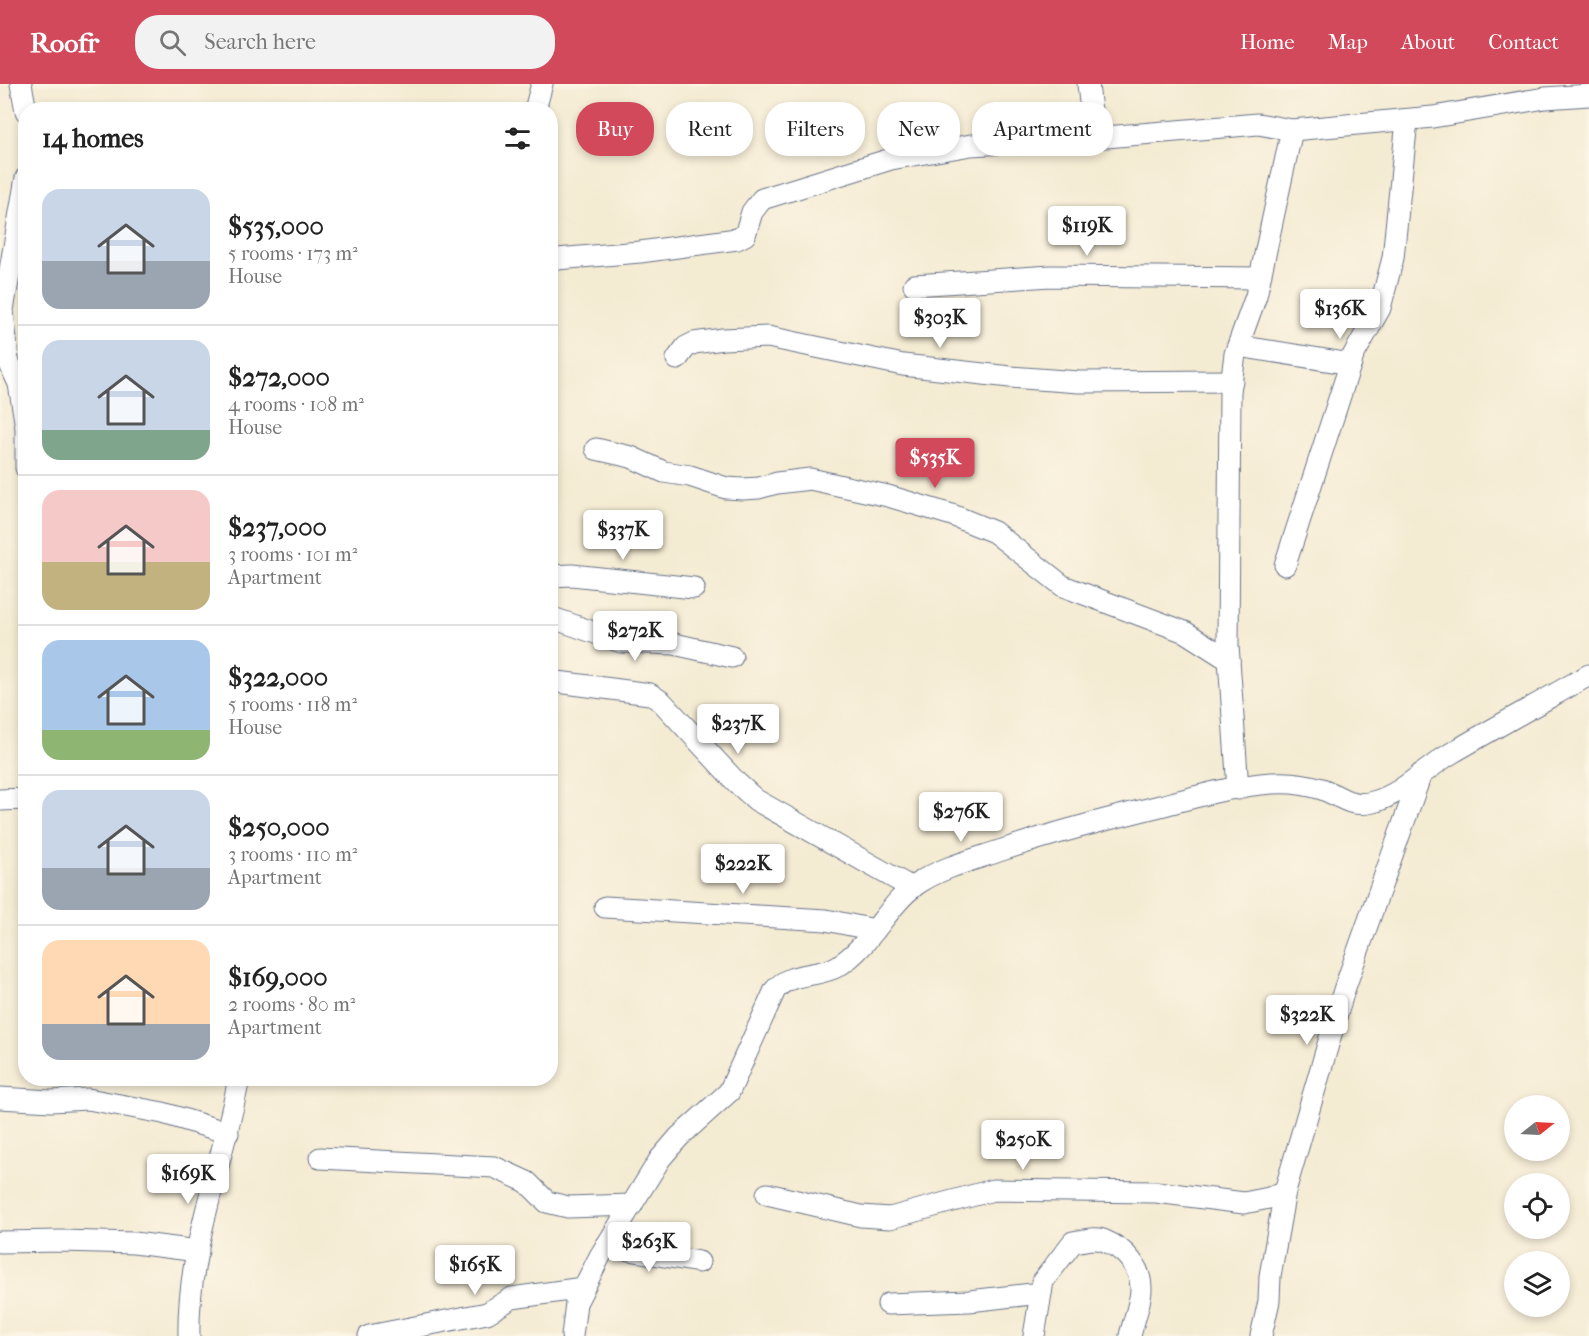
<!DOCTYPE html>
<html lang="en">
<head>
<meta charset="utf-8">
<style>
	:root { --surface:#fff; --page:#f2f2f2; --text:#222; --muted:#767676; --line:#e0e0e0; --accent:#d1495b }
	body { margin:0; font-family:"IM FELL French Canon",serif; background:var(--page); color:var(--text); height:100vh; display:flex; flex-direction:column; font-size:22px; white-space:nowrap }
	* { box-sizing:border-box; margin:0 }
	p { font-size:20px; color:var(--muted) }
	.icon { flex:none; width:33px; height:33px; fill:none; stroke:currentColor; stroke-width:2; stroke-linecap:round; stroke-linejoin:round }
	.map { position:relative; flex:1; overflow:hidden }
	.side { position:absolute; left:18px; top:18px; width:540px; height:984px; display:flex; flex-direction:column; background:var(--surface); border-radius:24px; box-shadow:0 3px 9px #0003 }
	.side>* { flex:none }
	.guide { position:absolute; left:576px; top:18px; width:570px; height:54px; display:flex; gap:12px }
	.needle { width:39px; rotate:72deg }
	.buttons { position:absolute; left:1504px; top:1011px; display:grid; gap:12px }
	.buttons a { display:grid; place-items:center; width:66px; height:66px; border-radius:50%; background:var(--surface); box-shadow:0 3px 9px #0003; font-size:30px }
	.price { position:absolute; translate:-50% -51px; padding:0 14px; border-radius:6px; background:#fff; color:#222; font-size:20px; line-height:39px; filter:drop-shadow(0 2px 3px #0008) }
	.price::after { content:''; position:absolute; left:50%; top:36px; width:18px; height:14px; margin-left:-9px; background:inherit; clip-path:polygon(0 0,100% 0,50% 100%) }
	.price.active { background:var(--accent); color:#fff }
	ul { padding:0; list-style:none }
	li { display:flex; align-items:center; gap:18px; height:150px; padding:0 24px }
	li+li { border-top:2px solid var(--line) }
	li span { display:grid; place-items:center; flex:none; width:168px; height:120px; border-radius:18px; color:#555 }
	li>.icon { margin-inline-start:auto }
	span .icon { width:72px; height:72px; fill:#fffc; stroke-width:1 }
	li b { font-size:26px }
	h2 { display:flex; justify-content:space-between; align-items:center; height:72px; padding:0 24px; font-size:26px }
	.tag { padding:0 21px; border-radius:24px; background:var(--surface); box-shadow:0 3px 9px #0003; font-size:21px; line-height:54px }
	.tag.active { background:var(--accent); color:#fff }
	header { display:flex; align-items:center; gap:36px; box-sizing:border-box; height:84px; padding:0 30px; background:var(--accent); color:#fff }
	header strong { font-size:28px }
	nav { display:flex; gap:33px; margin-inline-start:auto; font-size:21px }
	.search { width:420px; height:54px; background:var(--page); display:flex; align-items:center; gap:15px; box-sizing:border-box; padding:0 21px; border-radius:24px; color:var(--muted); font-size:22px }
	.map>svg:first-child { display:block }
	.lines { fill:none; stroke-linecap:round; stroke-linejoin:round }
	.minor-casing { stroke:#677187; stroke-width:23 }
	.minor { stroke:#fff; stroke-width:21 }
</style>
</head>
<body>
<header>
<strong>Roofr</strong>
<div class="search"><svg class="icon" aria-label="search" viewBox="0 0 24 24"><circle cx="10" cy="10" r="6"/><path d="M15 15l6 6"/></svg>Search here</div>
<nav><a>Home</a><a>Map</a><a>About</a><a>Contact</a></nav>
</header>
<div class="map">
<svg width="1589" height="1252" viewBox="0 0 1589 1252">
	<rect width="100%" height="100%" fill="#fcf5e5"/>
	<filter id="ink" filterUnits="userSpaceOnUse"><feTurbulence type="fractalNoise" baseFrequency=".0167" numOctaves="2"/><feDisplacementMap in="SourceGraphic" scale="12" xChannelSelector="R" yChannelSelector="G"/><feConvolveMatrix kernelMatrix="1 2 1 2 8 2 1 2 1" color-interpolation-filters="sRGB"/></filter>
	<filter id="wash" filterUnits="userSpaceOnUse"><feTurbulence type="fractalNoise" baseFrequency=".008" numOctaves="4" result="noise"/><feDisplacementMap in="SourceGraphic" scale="24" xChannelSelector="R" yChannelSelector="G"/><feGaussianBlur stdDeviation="1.35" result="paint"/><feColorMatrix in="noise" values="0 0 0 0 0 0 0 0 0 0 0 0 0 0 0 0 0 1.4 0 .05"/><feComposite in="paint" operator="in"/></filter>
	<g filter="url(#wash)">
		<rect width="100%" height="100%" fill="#f4ebd3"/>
	</g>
	<g filter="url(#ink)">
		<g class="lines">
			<defs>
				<g id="minor">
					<path d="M21 0 26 27"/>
					<path d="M1088 0 1094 54"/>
					<path d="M535 26 542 0"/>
					<path d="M1292 46 1433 33 1545 14 1589 11"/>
					<path d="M26 94 3 226 8 276 19 300 26 343"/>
					<path d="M557 175 640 168 737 155 745 151 752 128 762 115 891 75 971 61 1094 54 1258 40 1292 46 1256 212 1235 270 1230 308 1228 561 1238 705"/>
					<path d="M914 201 1051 192 1260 194"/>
					<path d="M1238 262 1351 280"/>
					<path d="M677 275 686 263 694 259 723 255 768 253 903 281 1010 293 1079 298 1232 297"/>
					<path d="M26 343V384"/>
					<path d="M596 365 631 373 664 388 690 392 726 404 743 405 759 404 777 399 810 395 888 412 952 431 994 448 1063 502 1185 548 1229 576"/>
					<path d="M1285 481 1353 272 1380 224 1393 174 1407 36"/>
					<path d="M550 492 572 491 694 504"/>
					<path d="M550 533 621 558 674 560 732 573"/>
					<path d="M550 597 650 610 662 618 737 699 756 716 912 804"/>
					<path d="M0 716 26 715"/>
					<path d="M605 823 826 836 875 846"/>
					<path d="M0 1014 51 1017 88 1015 163 1029 228 1049"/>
					<path d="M320 1074 494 1083 527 1098 547 1118 568 1123 632 1121"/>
					<path d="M767 1110 861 1132 890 1134 993 1106 1156 1108 1244 1119 1269 1114 1285 1107"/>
					<path d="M0 1158 62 1157 134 1159 198 1167"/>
					<path d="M606 1162 699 1178"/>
					<path d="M888 1220 969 1217 1041 1209"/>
					<path d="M189 1252C187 1164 223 1080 239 994"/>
					<path d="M369 1252 487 1229 512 1214 583 1204"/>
					<path d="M572 1252 576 1219 600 1172 660 1075 679 1053 729 1008 775 906C790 887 818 894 838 882 871 862 887 821 917 800 942 783 973 776 1002 766 1054 749 1107 735 1160 722 1194 713 1237 701 1272 699 1288 698 1306 700 1322 705 1340 712 1351 724 1373 718 1401 711 1425 685 1450 670 1496 643 1543 617 1589 591"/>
					<path d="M1034 1252 1043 1197 1073 1158C1083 1157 1096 1152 1105 1157 1125 1165 1142 1184 1141 1207 1140 1221 1133 1238 1130 1252"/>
					<path d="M1261 1252 1269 1217 1270 1192 1285 1107 1344 906 1421 690"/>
				</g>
			</defs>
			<use href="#minor" class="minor-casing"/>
			<use href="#minor" class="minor"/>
		</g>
	</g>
</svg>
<div class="buttons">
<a><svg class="needle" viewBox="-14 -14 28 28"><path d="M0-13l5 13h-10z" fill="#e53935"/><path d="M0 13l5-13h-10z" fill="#767676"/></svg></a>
<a><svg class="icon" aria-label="locate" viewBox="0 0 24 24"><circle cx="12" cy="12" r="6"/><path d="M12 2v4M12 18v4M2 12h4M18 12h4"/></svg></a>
<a><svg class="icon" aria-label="layers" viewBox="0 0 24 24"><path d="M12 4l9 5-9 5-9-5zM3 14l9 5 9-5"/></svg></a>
</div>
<b class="price" style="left:1087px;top:173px">$119K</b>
<b class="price" style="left:1340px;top:256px">$136K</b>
<b class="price" style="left:940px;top:265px">$303K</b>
<b class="price active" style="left:935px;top:405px">$535K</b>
<b class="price" style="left:623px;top:477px">$337K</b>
<b class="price" style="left:635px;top:578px">$272K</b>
<b class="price" style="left:738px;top:671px">$237K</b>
<b class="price" style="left:961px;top:759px">$276K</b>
<b class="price" style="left:743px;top:811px">$222K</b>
<b class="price" style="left:1307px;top:962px">$322K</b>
<b class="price" style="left:1023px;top:1087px">$250K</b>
<b class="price" style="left:188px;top:1121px">$169K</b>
<b class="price" style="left:649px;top:1189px">$263K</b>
<b class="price" style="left:475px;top:1212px">$165K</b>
<div class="guide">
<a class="tag active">Buy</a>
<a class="tag">Rent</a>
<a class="tag">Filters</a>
<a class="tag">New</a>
<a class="tag">Apartment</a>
</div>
<section class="side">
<h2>14 homes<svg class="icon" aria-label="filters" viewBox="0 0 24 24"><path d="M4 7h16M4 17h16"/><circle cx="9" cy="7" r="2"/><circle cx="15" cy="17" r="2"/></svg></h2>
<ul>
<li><span style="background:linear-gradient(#c9d6e8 60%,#9aa5b1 0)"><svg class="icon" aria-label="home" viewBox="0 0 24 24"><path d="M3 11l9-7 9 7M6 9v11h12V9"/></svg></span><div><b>$535,000</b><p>5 rooms · 173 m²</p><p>House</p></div></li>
<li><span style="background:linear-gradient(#c9d6e8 75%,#7fa58c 0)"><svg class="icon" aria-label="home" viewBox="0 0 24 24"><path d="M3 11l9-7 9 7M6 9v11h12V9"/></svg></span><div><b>$272,000</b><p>4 rooms · 108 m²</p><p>House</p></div></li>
<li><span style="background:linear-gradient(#f6c9c9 60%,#c2b280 0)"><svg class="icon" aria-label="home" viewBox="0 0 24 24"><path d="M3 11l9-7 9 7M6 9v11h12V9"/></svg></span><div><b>$237,000</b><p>3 rooms · 101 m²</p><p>Apartment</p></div></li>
<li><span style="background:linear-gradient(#a9c7e8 75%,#8fb573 0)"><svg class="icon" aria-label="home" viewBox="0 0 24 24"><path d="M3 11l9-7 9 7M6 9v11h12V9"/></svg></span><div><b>$322,000</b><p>5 rooms · 118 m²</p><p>House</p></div></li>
<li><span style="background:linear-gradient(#c9d6e8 65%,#9aa5b1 0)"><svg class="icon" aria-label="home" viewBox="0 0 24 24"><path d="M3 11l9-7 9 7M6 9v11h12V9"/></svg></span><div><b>$250,000</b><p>3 rooms · 110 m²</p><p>Apartment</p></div></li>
<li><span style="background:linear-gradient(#ffd9b3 70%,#9aa5b1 0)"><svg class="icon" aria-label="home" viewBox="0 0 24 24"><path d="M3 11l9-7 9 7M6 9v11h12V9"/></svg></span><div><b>$169,000</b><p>2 rooms · 80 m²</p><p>Apartment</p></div></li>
</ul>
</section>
</div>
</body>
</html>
